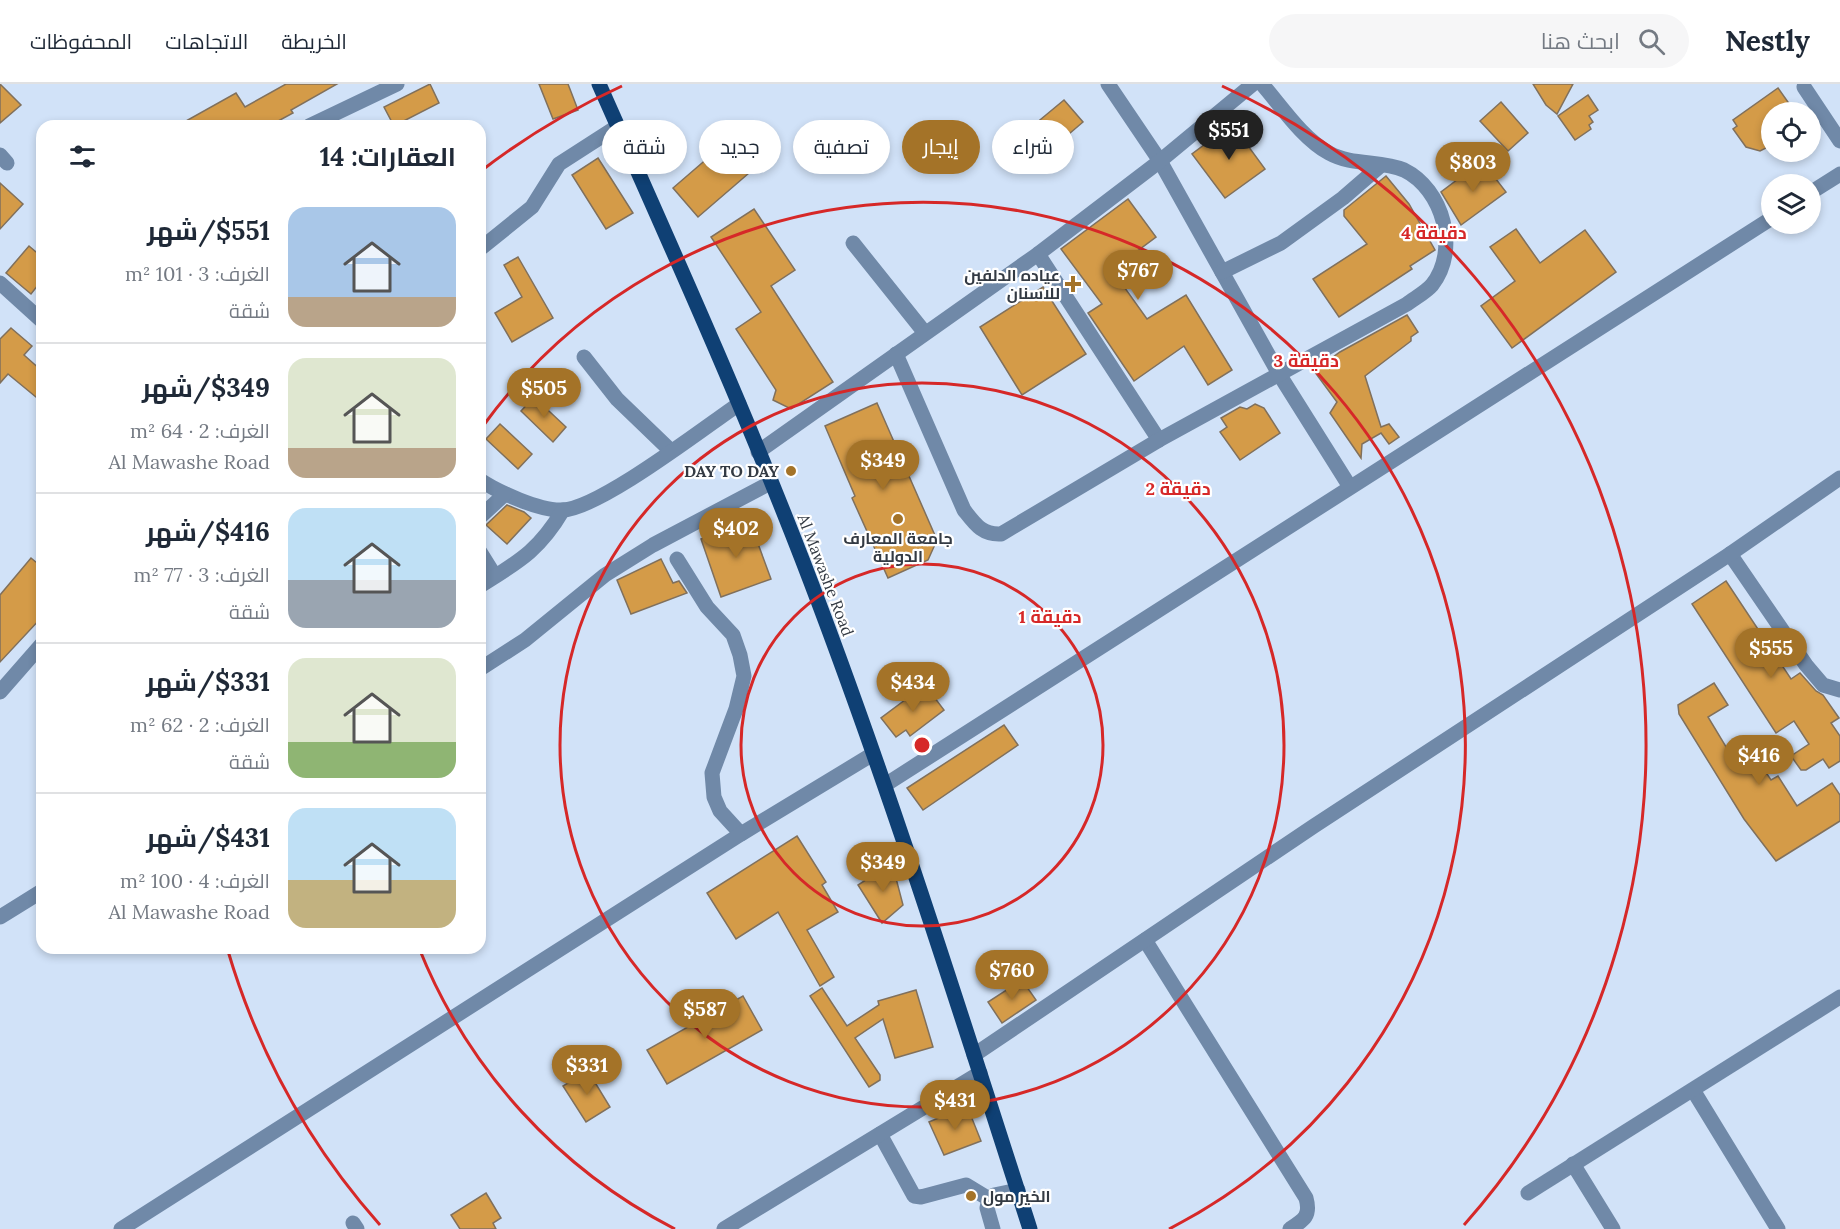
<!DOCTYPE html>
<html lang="ar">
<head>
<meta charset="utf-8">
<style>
	:root { --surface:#fff; --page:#f6f6f7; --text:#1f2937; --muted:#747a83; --line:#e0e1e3; --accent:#a47328 }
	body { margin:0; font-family:Lora,Cairo,serif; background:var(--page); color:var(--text); direction:rtl; height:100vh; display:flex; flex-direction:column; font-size:22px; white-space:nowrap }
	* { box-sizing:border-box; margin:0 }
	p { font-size:20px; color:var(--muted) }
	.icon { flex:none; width:33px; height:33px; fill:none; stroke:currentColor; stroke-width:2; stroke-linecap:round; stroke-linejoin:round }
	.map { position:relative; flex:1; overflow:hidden; direction:ltr }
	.sheet { position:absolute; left:36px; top:36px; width:450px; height:834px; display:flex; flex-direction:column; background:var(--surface); border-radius:18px; box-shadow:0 3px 9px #0003; direction:rtl }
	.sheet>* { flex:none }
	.banner { position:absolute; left:504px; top:36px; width:570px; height:54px; direction:rtl; display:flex; gap:12px }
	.controls { position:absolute; left:1761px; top:18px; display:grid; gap:12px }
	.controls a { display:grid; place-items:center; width:60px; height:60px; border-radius:50%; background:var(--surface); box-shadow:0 3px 9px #0003; font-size:30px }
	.price { position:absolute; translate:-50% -51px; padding:0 14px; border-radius:21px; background:var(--accent); color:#fff; font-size:20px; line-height:39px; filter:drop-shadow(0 2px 3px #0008) }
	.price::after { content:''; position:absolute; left:50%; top:36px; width:18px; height:14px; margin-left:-9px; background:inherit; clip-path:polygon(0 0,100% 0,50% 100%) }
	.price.selected { background:#222; color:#fff }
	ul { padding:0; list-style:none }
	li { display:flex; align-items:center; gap:18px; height:150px; padding:0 30px }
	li+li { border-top:2px solid var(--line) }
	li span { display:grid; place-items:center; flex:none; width:168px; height:120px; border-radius:18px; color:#555 }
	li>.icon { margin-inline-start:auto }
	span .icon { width:72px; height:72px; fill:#fffc; stroke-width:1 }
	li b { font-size:26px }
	h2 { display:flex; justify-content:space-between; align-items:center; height:72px; padding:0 30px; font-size:26px }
	.pill { padding:0 21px; border-radius:27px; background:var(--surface); box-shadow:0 3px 9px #0003; font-size:21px; line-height:54px }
	.pill.selected { background:var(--accent); color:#fff }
	header { display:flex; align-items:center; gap:36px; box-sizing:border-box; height:84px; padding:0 30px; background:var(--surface); border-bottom:2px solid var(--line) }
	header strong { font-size:28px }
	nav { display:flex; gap:33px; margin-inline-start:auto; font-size:21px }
	.search { width:420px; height:54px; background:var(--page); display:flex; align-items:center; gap:15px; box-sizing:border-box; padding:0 21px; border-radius:33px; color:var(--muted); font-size:22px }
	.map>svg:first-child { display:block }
	.building { fill:#d49b48; stroke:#80705c; stroke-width:1.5 }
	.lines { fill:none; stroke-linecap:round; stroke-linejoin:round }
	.minor { stroke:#7089a8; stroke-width:15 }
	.major { stroke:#0f4074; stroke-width:15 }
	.ring { fill:none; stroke:#d62828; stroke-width:3 }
	.poi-dot { fill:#a47328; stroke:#fff; stroke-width:2 }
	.labels { text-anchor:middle; stroke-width:4.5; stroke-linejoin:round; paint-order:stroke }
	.poi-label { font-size:16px; font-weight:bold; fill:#333a43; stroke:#fff; text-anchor:end }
	.street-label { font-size:16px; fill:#333a43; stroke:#fff }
	.centre { fill:#d62828; stroke:#fff; stroke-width:3 }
	.ring-label { font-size:18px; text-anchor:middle; font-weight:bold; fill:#d62828; stroke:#fff; stroke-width:4.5; stroke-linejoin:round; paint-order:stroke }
</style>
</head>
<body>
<header>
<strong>Nestly</strong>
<div class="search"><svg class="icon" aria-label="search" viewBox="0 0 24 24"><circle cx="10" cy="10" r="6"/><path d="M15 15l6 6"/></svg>ابحث هنا</div>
<nav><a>الخريطة</a><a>الاتجاهات</a><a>المحفوظات</a></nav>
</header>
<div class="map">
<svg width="1840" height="1145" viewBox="0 0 1840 1145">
	<rect width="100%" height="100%" fill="#d1e2f8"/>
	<g class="building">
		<path d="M0 0 21 21 0 39Z"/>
		<path d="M286 0H337L291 26 293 29 269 42H177L236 9 245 23Z"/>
		<path d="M430 0 439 19 394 42 384 23Z"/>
		<path d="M539 0H568L578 26 553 35Z"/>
		<path d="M1533 0H1573L1557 30 1546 21Z"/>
		<path d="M1778 4 1795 28H1772V61L1760 67 1746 63 1733 45 1737 42 1733 36Z"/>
		<path d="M1588 11 1598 26 1589 32 1593 38 1589 41 1591 45 1575 56 1558 32Z"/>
		<path d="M1064 16 1083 38 1042 73 1023 50Z"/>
		<path d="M1501 18 1528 49 1508 67 1480 37Z"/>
		<path d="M1232 40 1265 85 1225 114 1192 70Z"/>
		<path d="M731 54 756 83 698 133 673 104Z"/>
		<path d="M598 74 633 129 606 145 572 91Z"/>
		<path d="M1482 77 1506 108 1461 141 1441 108Z"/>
		<path d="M1386 92 1409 120 1435 166 1410 182 1412 185 1339 233 1313 195 1367 160 1344 132V126Z"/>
		<path d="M0 99 23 120 0 145Z"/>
		<path d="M1128 115 1156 153 1112 186 1147 235 1186 211 1232 286 1208 301 1184 262 1134 297 1088 229 1102 220 1061 165Z"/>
		<path d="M754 125 795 186 771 202 833 298 791 325 773 316 776 306 736 245 761 228 711 153Z"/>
		<path d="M1516 145 1540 179 1585 146 1616 188 1512 264 1481 222 1515 197 1490 163Z"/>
		<path d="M29 162 42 173V196L31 210 6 189Z"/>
		<path d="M518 173 553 234 512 258 495 229 522 213 504 181Z"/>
		<path d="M1043 203 1086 270 1022 311 980 243Z"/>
		<path d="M1407 231 1418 248 1411 253V257L1365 292 1381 343 1389 340 1399 353 1389 360 1381 349 1362 360 1361 374 1330 329 1337 318 1314 287 1340 268Z"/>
		<path d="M11 244 32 262 24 271 42 287V318L8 290 0 299V255Z"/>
		<path d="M534 313 566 343 553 358 521 327Z"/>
		<path d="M877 319 937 456 928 476 888 494 852 414 855 412 825 342Z"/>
		<path d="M1255 320 1264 324 1280 349 1240 376 1220 348 1227 343 1221 334 1240 323 1247 325Z"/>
		<path d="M500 340 532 370 518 385 486 355Z"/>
		<path d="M507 421 524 428 531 434 507 460 486 441Z"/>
		<path d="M750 438 771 495 721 513 701 455Z"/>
		<path d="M31 474 42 483V533L0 578V511Z"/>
		<path d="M661 475 673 499 679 497 687 509 631 530 617 496Z"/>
		<path d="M1726 497 1791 595 1800 589 1816 607 1823 611 1839 634 1831 639 1840 652V677L1829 684 1823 675 1806 686H1801L1791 672 1809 660 1794 637 1776 649 1692 520Z"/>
		<path d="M1714 599 1728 621 1708 633 1740 686 1757 675 1771 696 1778 692 1797 722 1832 699 1840 711V737L1776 777 1744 735 1679 630 1678 621Z"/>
		<path d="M925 601 944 626 910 652 906 646 896 653 881 634Z"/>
		<path d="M1004 641 1018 661 923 726 907 704Z"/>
		<path d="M797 752 826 798 822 801 838 828 807 846 834 893 820 902 778 828 736 855 707 809Z"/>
		<path d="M892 779 903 821 882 839 858 801Z"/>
		<path d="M1022 896 1036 916 1002 939 988 918Z"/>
		<path d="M822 904 847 942 879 921 878 917 916 906 933 963 895 974 883 935 855 954 880 991V996L869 1003 810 912Z"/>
		<path d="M743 912 762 946 667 1000 647 966Z"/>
		<path d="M588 987 610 1023 586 1038 563 1002Z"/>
		<path d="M967 1022 981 1057 944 1071 929 1038Z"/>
		<path d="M486 1109 501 1134 493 1139 496 1145H460L451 1131Z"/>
	</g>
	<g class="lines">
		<g class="minor">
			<path d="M1108 0 1160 77 1279 290 1350 403"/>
			<path d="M1804 3 1840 57"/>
			<path d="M309 42 397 0"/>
			<path d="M0 71 7 79"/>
			<path d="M1810 109 1840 90"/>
			<path d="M853 159 925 249"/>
			<path d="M480 165 532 123 559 80 618 42"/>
			<path d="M1038 170 1159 356"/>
			<path d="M1222 188 1281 159 1343 114 1380 82"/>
			<path d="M0 199 42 237"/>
			<path d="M896 270 964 426C975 440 982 451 1001 450L1159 356 1407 220C1415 214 1426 208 1432 201 1460 166 1443 105 1404 86 1381 76 1352 82 1329 69 1302 54 1282 23 1262 0"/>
			<path d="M584 273 617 315 671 367"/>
			<path d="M758 368 1038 170 1160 77 1253 0"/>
			<path d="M480 396C498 408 540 427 562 426 598 426 705 343 739 320"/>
			<path d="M480 433 505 410"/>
			<path d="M480 468 495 492"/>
			<path d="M1730 470 1806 581 1823 601 1840 606"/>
			<path d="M677 475 707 523 733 551 740 571 744 592 736 625 712 689 714 713 720 727 741 750"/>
			<path d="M480 502C518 478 539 467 563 426"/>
			<path d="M480 585 525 556 605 491 653 461 770 399"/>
			<path d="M0 608 42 560"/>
			<path d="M885 701 1772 134"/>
			<path d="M0 833 42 807"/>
			<path d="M1145 856 1306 1114C1311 1132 1304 1136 1290 1145"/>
			<path d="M974 971 1314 742 1730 470 1840 394"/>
			<path d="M1693 1006 1778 1145"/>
			<path d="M880 1050 914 1112 921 1113 966 1101 989 1115 994 1111 1018 1106"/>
			<path d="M1573 1080 1613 1145"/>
			<path d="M1528 1109 1840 913"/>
			<path d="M989 1115 987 1124 993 1145"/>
			<path d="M353 1139 357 1145"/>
			<path d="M121 1145 741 750 873 670"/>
			<path d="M724 1145 980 989"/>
		</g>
		<path class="major" d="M599 0C669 158 740 315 802 475 887 695 958 921 1030 1145"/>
	</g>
	<g class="ring">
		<circle cx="922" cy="661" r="181"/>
		<circle cx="922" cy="661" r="362"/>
		<path d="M675 1145A543 543 0 0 1 419 864M483 342A543 543 0 1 1 1169 1145"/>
		<path d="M380 1141A724 724 0 0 1 228 867M481 87A724 724 0 0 1 622 2M1222 2A724 724 0 0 1 1464 1141"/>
	</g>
	<g class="poi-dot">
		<path d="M1070 191h6v6h6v6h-6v6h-6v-6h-6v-6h6z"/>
		<circle cx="791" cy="387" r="6"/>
		<circle cx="898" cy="435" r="6"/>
		<circle cx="971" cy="1112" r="6"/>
	</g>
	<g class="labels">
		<g class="poi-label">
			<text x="1060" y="197">عياده الدلفين<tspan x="1060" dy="18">للاسنان</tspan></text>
			<text x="779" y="393">DAY TO DAY</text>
			<text x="898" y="460" text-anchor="middle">جامعة المعارف<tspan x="898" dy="18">الدولية</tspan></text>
			<text x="983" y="1118" text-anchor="start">الخير مول</text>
		</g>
		<g class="street-label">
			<text transform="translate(826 491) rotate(69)" y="6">Al Mawashe Road</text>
		</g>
	</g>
	<circle cx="922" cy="661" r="9" class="centre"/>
	<g class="ring-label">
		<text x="1434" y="155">4 دقيقة</text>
		<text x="1306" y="283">3 دقيقة</text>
		<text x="1178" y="411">2 دقيقة</text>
		<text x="1050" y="539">1 دقيقة</text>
	</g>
</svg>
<div class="controls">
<a><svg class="icon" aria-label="locate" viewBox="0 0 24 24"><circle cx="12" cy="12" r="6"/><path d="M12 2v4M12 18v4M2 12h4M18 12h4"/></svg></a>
<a><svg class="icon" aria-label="layers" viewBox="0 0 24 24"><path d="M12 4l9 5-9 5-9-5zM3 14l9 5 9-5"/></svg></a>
</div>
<b class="price selected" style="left:1229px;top:77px">$551</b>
<b class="price" style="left:1473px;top:109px">$803</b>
<b class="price" style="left:1138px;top:217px">$767</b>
<b class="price" style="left:544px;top:335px">$505</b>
<b class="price" style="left:883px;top:407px">$349</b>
<b class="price" style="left:736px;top:475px">$402</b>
<b class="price" style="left:1771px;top:595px">$555</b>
<b class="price" style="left:913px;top:629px">$434</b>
<b class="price" style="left:1759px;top:702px">$416</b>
<b class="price" style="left:883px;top:809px">$349</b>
<b class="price" style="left:1012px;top:917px">$760</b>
<b class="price" style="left:705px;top:956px">$587</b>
<b class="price" style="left:587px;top:1012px">$331</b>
<b class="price" style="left:955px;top:1047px">$431</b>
<div class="banner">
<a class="pill">شراء</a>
<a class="pill selected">إيجار</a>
<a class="pill">تصفية</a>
<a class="pill">جديد</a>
<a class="pill">شقة</a>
</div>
<section class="sheet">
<h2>العقارات: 14<svg class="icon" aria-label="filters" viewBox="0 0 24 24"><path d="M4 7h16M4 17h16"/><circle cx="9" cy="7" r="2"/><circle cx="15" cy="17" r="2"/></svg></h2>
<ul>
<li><span style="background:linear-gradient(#a9c7e8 75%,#b9a48a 0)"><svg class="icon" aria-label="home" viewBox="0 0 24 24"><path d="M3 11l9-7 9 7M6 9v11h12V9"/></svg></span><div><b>$551/شهر</b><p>الغرف: 3 · 101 m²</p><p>شقة</p></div></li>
<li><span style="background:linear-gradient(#dfe7d0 75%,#b9a48a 0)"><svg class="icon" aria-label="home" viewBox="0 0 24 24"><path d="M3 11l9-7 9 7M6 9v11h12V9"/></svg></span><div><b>$349/شهر</b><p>الغرف: 2 · 64 m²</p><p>Al Mawashe Road</p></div></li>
<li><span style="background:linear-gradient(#bfe0f5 60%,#9aa5b1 0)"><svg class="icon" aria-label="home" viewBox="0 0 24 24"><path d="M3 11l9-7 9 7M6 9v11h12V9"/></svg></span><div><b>$416/شهر</b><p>الغرف: 3 · 77 m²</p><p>شقة</p></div></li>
<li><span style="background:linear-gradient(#dfe7d0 70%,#8fb573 0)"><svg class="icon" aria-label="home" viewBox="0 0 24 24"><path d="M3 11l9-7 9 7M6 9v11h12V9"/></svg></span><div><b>$331/شهر</b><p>الغرف: 2 · 62 m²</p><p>شقة</p></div></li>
<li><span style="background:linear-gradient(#bfe0f5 60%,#c2b280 0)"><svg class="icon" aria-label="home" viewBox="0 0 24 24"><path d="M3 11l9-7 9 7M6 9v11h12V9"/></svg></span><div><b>$431/شهر</b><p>الغرف: 4 · 100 m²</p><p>Al Mawashe Road</p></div></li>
</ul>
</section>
</div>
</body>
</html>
